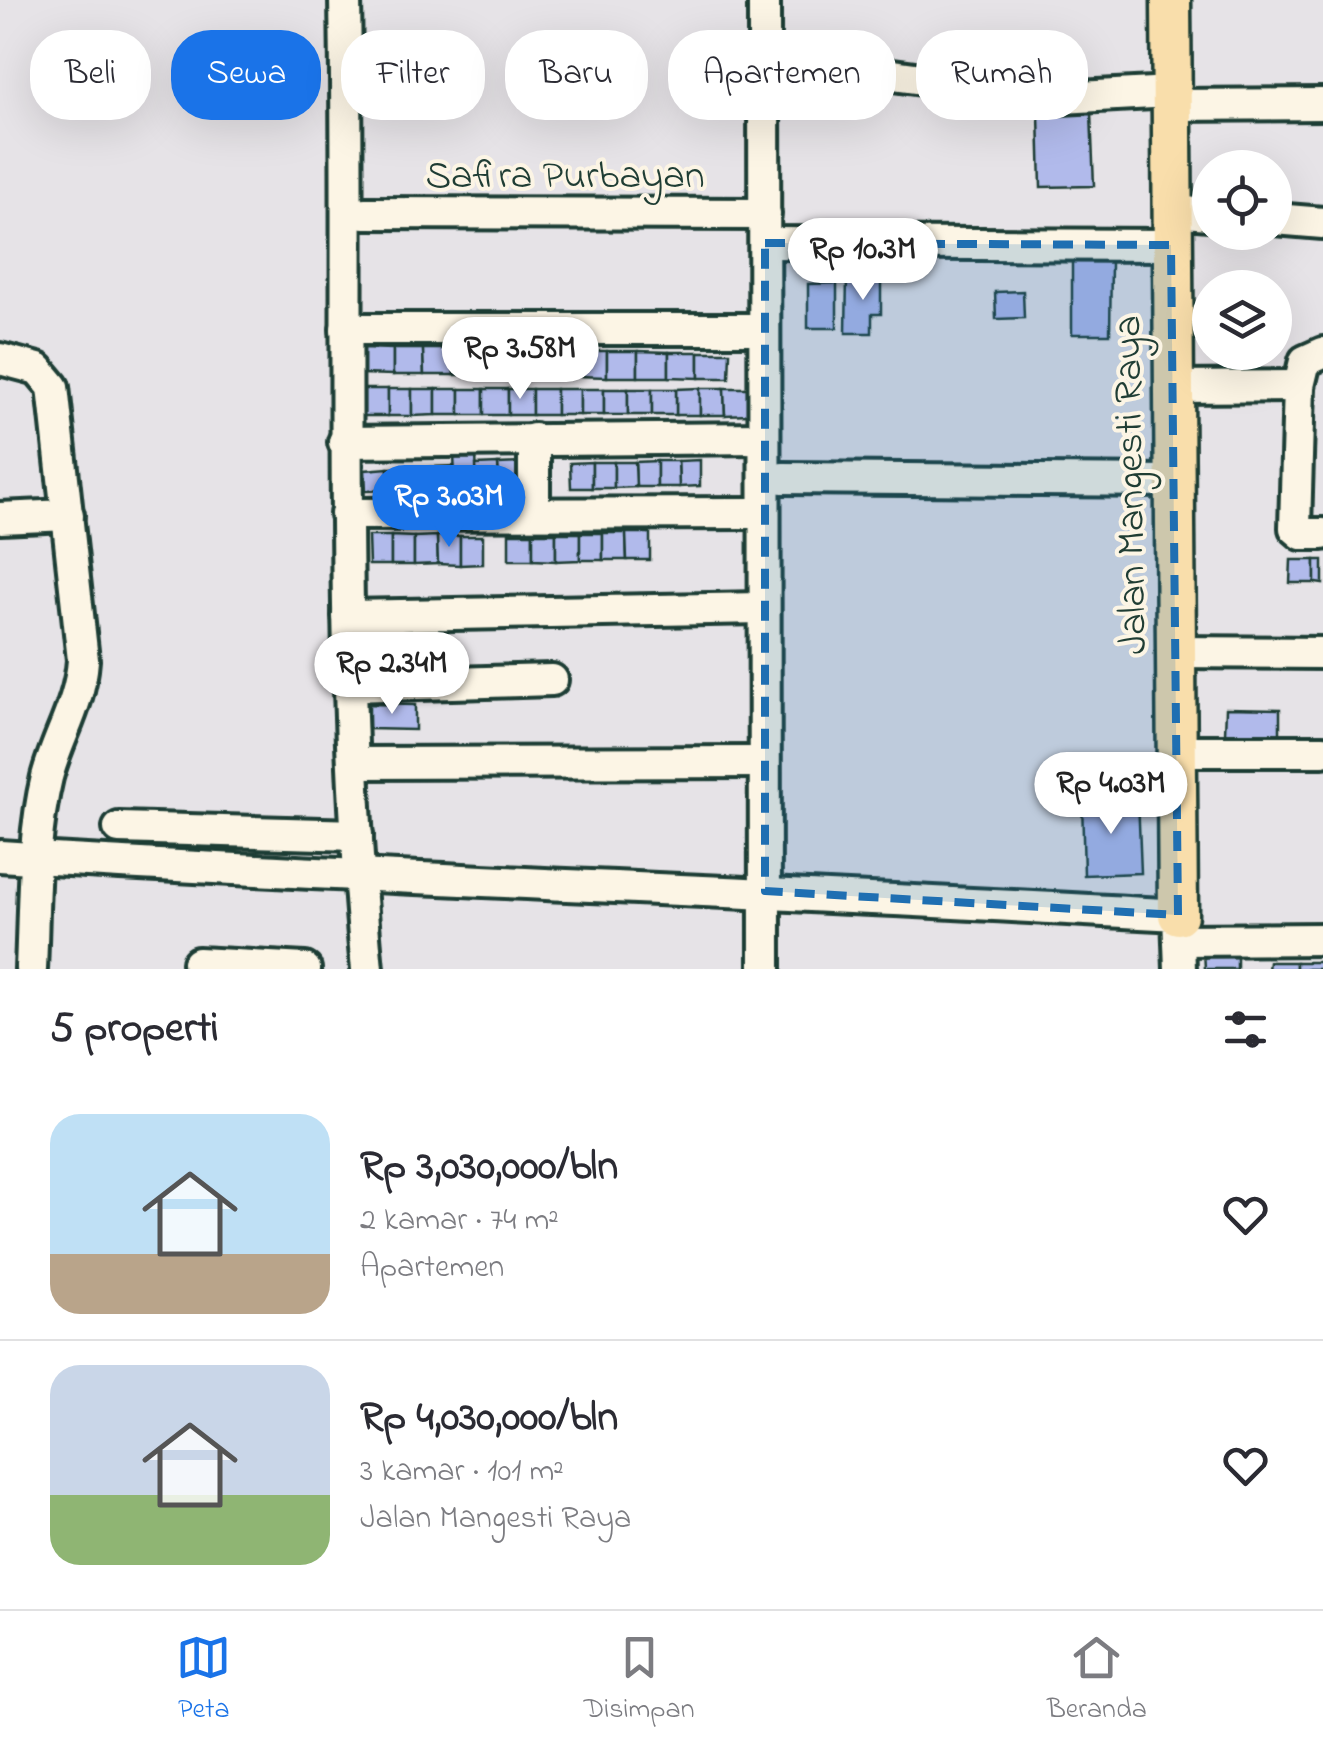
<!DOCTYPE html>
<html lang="id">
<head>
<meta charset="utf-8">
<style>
	:root { --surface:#fff; --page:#f7f7f7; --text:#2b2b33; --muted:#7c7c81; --line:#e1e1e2; --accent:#1a73e8 }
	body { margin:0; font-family:"Indie Flower",sans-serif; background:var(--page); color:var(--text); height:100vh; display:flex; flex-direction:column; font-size:38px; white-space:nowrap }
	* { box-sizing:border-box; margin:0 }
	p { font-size:32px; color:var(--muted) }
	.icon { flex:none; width:55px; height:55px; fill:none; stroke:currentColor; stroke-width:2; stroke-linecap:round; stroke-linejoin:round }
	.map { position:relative; height:969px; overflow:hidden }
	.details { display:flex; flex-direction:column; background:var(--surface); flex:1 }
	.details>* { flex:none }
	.hud { position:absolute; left:30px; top:30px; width:1265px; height:90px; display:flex; gap:20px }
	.controls { position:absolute; left:1192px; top:150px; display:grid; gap:20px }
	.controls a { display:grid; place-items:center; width:100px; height:100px; border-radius:50%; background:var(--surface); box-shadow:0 10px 40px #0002; font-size:50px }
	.price { position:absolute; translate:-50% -85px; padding:0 22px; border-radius:35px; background:#fff; color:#222; font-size:32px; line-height:65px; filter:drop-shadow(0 2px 5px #0008) }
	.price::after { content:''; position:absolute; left:50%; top:60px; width:30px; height:22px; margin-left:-15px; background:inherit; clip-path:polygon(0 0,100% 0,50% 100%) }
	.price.current { background:var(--accent); color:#fff }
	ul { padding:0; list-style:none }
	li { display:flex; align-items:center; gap:30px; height:250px; padding:0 50px }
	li+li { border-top:2px solid var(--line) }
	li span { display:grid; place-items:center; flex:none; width:280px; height:200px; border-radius:30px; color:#555 }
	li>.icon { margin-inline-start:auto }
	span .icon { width:120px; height:120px; fill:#fffc; stroke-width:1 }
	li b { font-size:42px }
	h2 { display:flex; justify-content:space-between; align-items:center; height:120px; padding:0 50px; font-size:42px }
	.chip { padding:0 35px; border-radius:40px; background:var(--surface); box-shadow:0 10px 40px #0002; font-size:35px; line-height:90px }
	.chip.current { background:var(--accent); color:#fff }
	.tab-bar { display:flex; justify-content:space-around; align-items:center; height:140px; border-top:2px solid var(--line); background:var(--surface); font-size:28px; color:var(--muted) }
	.tab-bar a { display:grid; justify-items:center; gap:5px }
	.tab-bar .current { color:var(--accent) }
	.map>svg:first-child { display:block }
	.building { fill:#b1baeb; stroke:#1f3d34; stroke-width:2.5 }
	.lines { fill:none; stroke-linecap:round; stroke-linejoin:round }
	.minor-casing { stroke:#1f3d34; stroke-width:38 }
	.major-casing { stroke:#1f3d34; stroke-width:45 }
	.minor { stroke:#fcf5e5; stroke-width:30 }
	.major { stroke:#f9deab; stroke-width:38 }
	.marked { fill:#1f6fb2; fill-opacity:0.2; stroke:#1f6fb2; stroke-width:8; stroke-dasharray:20 12; stroke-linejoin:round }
	.labels { text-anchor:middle; stroke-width:8; stroke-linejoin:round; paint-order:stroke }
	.street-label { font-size:40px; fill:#1f3d34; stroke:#fcf5e5 }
</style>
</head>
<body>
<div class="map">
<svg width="1323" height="969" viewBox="0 0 1323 969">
	<rect width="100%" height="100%" fill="#e6e3e7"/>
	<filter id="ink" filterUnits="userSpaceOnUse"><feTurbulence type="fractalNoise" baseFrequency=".01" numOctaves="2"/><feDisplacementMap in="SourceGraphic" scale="20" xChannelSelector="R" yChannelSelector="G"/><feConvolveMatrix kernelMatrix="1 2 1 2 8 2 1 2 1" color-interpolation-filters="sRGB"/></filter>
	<g filter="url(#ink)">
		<g class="building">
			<path d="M777 62 823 63 822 111 775 110Z"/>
			<path d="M1091 113 1094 186 1041 187 1039 115Z"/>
			<path d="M1072 261 1111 262 1110 334H1072Z"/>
			<path d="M847 276H881V314H872V333H846Z"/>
			<path d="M837 283V328H808V284Z"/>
			<path d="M1023 291 1024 318 996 319 995 292Z"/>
			<path d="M362 348 393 349V375L362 374Z"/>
			<path d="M393 349H423L424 375H393Z"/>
			<path d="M423 349H454V375H424Z"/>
			<path d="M454 349 485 350V375H454Z"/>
			<path d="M485 350H515V376L485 375Z"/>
			<path d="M515 350 546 351V376H515Z"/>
			<rect x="546" y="351" width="31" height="25"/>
			<path d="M577 351H607V377L577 376Z"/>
			<rect x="607" y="351" width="31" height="26"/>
			<path d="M638 351 669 352V377H638Z"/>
			<path d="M669 352H699V378L669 377Z"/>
			<path d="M699 352H730L729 378H699Z"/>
			<path d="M700 388V415H676V389Z"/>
			<path d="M700 388H724L725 415H700Z"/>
			<path d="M724 388H748V414L725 415Z"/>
			<rect x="364" y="389" width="24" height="27"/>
			<rect x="388" y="389" width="24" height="27"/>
			<path d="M412 389H436V415L412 416Z"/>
			<rect x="436" y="389" width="24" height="26"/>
			<rect x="460" y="389" width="24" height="26"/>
			<rect x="484" y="389" width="24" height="26"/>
			<rect x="508" y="389" width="24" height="26"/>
			<rect x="532" y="389" width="24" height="26"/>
			<rect x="556" y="389" width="24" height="26"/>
			<rect x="580" y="389" width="24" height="26"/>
			<rect x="604" y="389" width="24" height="26"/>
			<rect x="628" y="389" width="24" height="26"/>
			<rect x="652" y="389" width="24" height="26"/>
			<path d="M476 449 477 486H455L454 450Z"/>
			<path d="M700 460V486L679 487 678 461Z"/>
			<path d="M657 461V487H636L635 462Z"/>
			<path d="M657 461H678L679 487H657Z"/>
			<path d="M592 462V488H571L570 463Z"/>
			<rect x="592" y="462" width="22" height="26"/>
			<path d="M614 462H635L636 487 614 488Z"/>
			<path d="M521 463 522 484H499L498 464Z"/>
			<path d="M498 464 499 484 477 486 476 465Z"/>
			<path d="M454 466 455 486 433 488 432 467Z"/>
			<path d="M432 467 433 488H411L410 468Z"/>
			<path d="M388 468 389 490 366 491 365 470Z"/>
			<path d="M388 468H410L411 488 389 490Z"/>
			<rect x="509" y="533" width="24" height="27"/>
			<path d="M533 533H556V561L533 560Z"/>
			<path d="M556 533H580V560L556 561Z"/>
			<rect x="580" y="533" width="23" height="27"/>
			<path d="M603 533H626L627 560H603Z"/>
			<path d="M626 533H650V560H627Z"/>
			<path d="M368 536H391V565H369Z"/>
			<path d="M391 536 414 537V565H391Z"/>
			<path d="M437 536 438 564 414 565V537Z"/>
			<path d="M437 536H460V565L438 564Z"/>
			<path d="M460 536H483V564L460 565Z"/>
			<path d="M1291 560H1315V583H1290Z"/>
			<path d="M1315 560H1323V584L1315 583Z"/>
			<path d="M369 704 415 705V730L369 729Z"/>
			<path d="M1226 708 1280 709V736L1225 734Z"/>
			<path d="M1138 798 1141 873 1084 875 1082 800Z"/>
			<path d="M1204 950H1237V969H1205Z"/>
			<path d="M1269 962H1296V969H1268Z"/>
			<rect x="1296" y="962" width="25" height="7"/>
		</g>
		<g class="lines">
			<defs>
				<g id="minor">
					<path d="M345 0C351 323 336 647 367 969"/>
					<path d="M764 0 765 969"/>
					<path d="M893 75 1061 98 1171 92"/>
					<path d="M1171 105 1323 104"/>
					<path d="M1171 211 1210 214"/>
					<path d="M365 213 765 214"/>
					<path d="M1275 219 1323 223"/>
					<path d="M765 243 1171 245"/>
					<path d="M346 329H764"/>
					<path d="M1323 353 1305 361 1299 386 1295 528 1302 534H1323"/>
					<path d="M0 359 38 369 53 387 83 660C80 704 58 736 47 777 32 839 34 906 31 969"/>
					<path d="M1172 387 1299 386"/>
					<path d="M534 439V513"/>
					<path d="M344 442 763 438"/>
					<path d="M783 478 1173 481"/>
					<path d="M346 514 762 513"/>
					<path d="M0 518 68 515"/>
					<path d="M348 616 762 608"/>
					<path d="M1175 652 1323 653"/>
					<path d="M349 686 552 680"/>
					<path d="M1176 751H1323"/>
					<path d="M353 763 763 762"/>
					<path d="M119 828 357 835"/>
					<path d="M0 856C392 880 785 892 1178 915L1180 969"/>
					<path d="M1179 940 1323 939"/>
					<path d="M198 963 305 969"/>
				</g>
				<path id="major" d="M1171 0 1178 915"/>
			</defs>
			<use href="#minor" class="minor-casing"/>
			<use href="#major" class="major-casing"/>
			<use href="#minor" class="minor"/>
			<use href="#major" class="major"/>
		</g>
	</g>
	<path class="marked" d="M765 243 1171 245 1178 915 765 891Z"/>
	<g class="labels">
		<g class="street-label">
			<text x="565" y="187">Safira Purbayan</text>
			<text transform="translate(1128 485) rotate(-91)" y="14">Jalan Mangesti Raya</text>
		</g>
	</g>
</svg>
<div class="controls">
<a><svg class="icon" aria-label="locate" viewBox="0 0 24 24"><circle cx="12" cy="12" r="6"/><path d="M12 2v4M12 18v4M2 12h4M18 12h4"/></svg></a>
<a><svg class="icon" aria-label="layers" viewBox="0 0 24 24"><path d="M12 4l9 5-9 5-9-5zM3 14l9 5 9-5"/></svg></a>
</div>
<b class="price" style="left:863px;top:303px">Rp 10.3M</b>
<b class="price" style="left:520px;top:402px">Rp 3.58M</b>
<b class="price current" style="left:449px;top:550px">Rp 3.03M</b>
<b class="price" style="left:392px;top:717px">Rp 2.34M</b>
<b class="price" style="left:1111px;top:837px">Rp 4.03M</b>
<div class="hud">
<a class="chip">Beli</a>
<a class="chip current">Sewa</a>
<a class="chip">Filter</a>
<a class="chip">Baru</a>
<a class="chip">Apartemen</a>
<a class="chip">Rumah</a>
</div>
</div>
<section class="details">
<h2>5 properti<svg class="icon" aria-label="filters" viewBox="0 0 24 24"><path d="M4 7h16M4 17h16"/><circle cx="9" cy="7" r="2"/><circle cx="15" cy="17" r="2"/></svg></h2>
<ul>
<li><span style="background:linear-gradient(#bfe0f5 70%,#b9a48a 0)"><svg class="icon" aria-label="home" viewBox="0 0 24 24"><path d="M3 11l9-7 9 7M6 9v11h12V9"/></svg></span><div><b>Rp 3,030,000/bln</b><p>2 kamar · 74 m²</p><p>Apartemen</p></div><svg class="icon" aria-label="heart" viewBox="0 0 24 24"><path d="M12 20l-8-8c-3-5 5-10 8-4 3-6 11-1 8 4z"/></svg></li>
<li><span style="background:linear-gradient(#c9d6e8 65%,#8fb573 0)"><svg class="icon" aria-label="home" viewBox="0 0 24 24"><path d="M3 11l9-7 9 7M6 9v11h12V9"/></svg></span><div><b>Rp 4,030,000/bln</b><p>3 kamar · 101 m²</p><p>Jalan Mangesti Raya</p></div><svg class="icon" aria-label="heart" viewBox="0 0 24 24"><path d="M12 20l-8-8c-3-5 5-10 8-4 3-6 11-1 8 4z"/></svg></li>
</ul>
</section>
<nav class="tab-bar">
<a class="current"><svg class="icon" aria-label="map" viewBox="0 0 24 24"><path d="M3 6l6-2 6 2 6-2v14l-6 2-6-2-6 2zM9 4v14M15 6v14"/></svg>Peta</a>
<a><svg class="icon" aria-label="saved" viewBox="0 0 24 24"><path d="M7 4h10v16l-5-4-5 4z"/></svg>Disimpan</a>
<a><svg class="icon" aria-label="home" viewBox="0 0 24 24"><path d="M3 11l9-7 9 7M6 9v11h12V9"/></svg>Beranda</a>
</nav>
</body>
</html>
